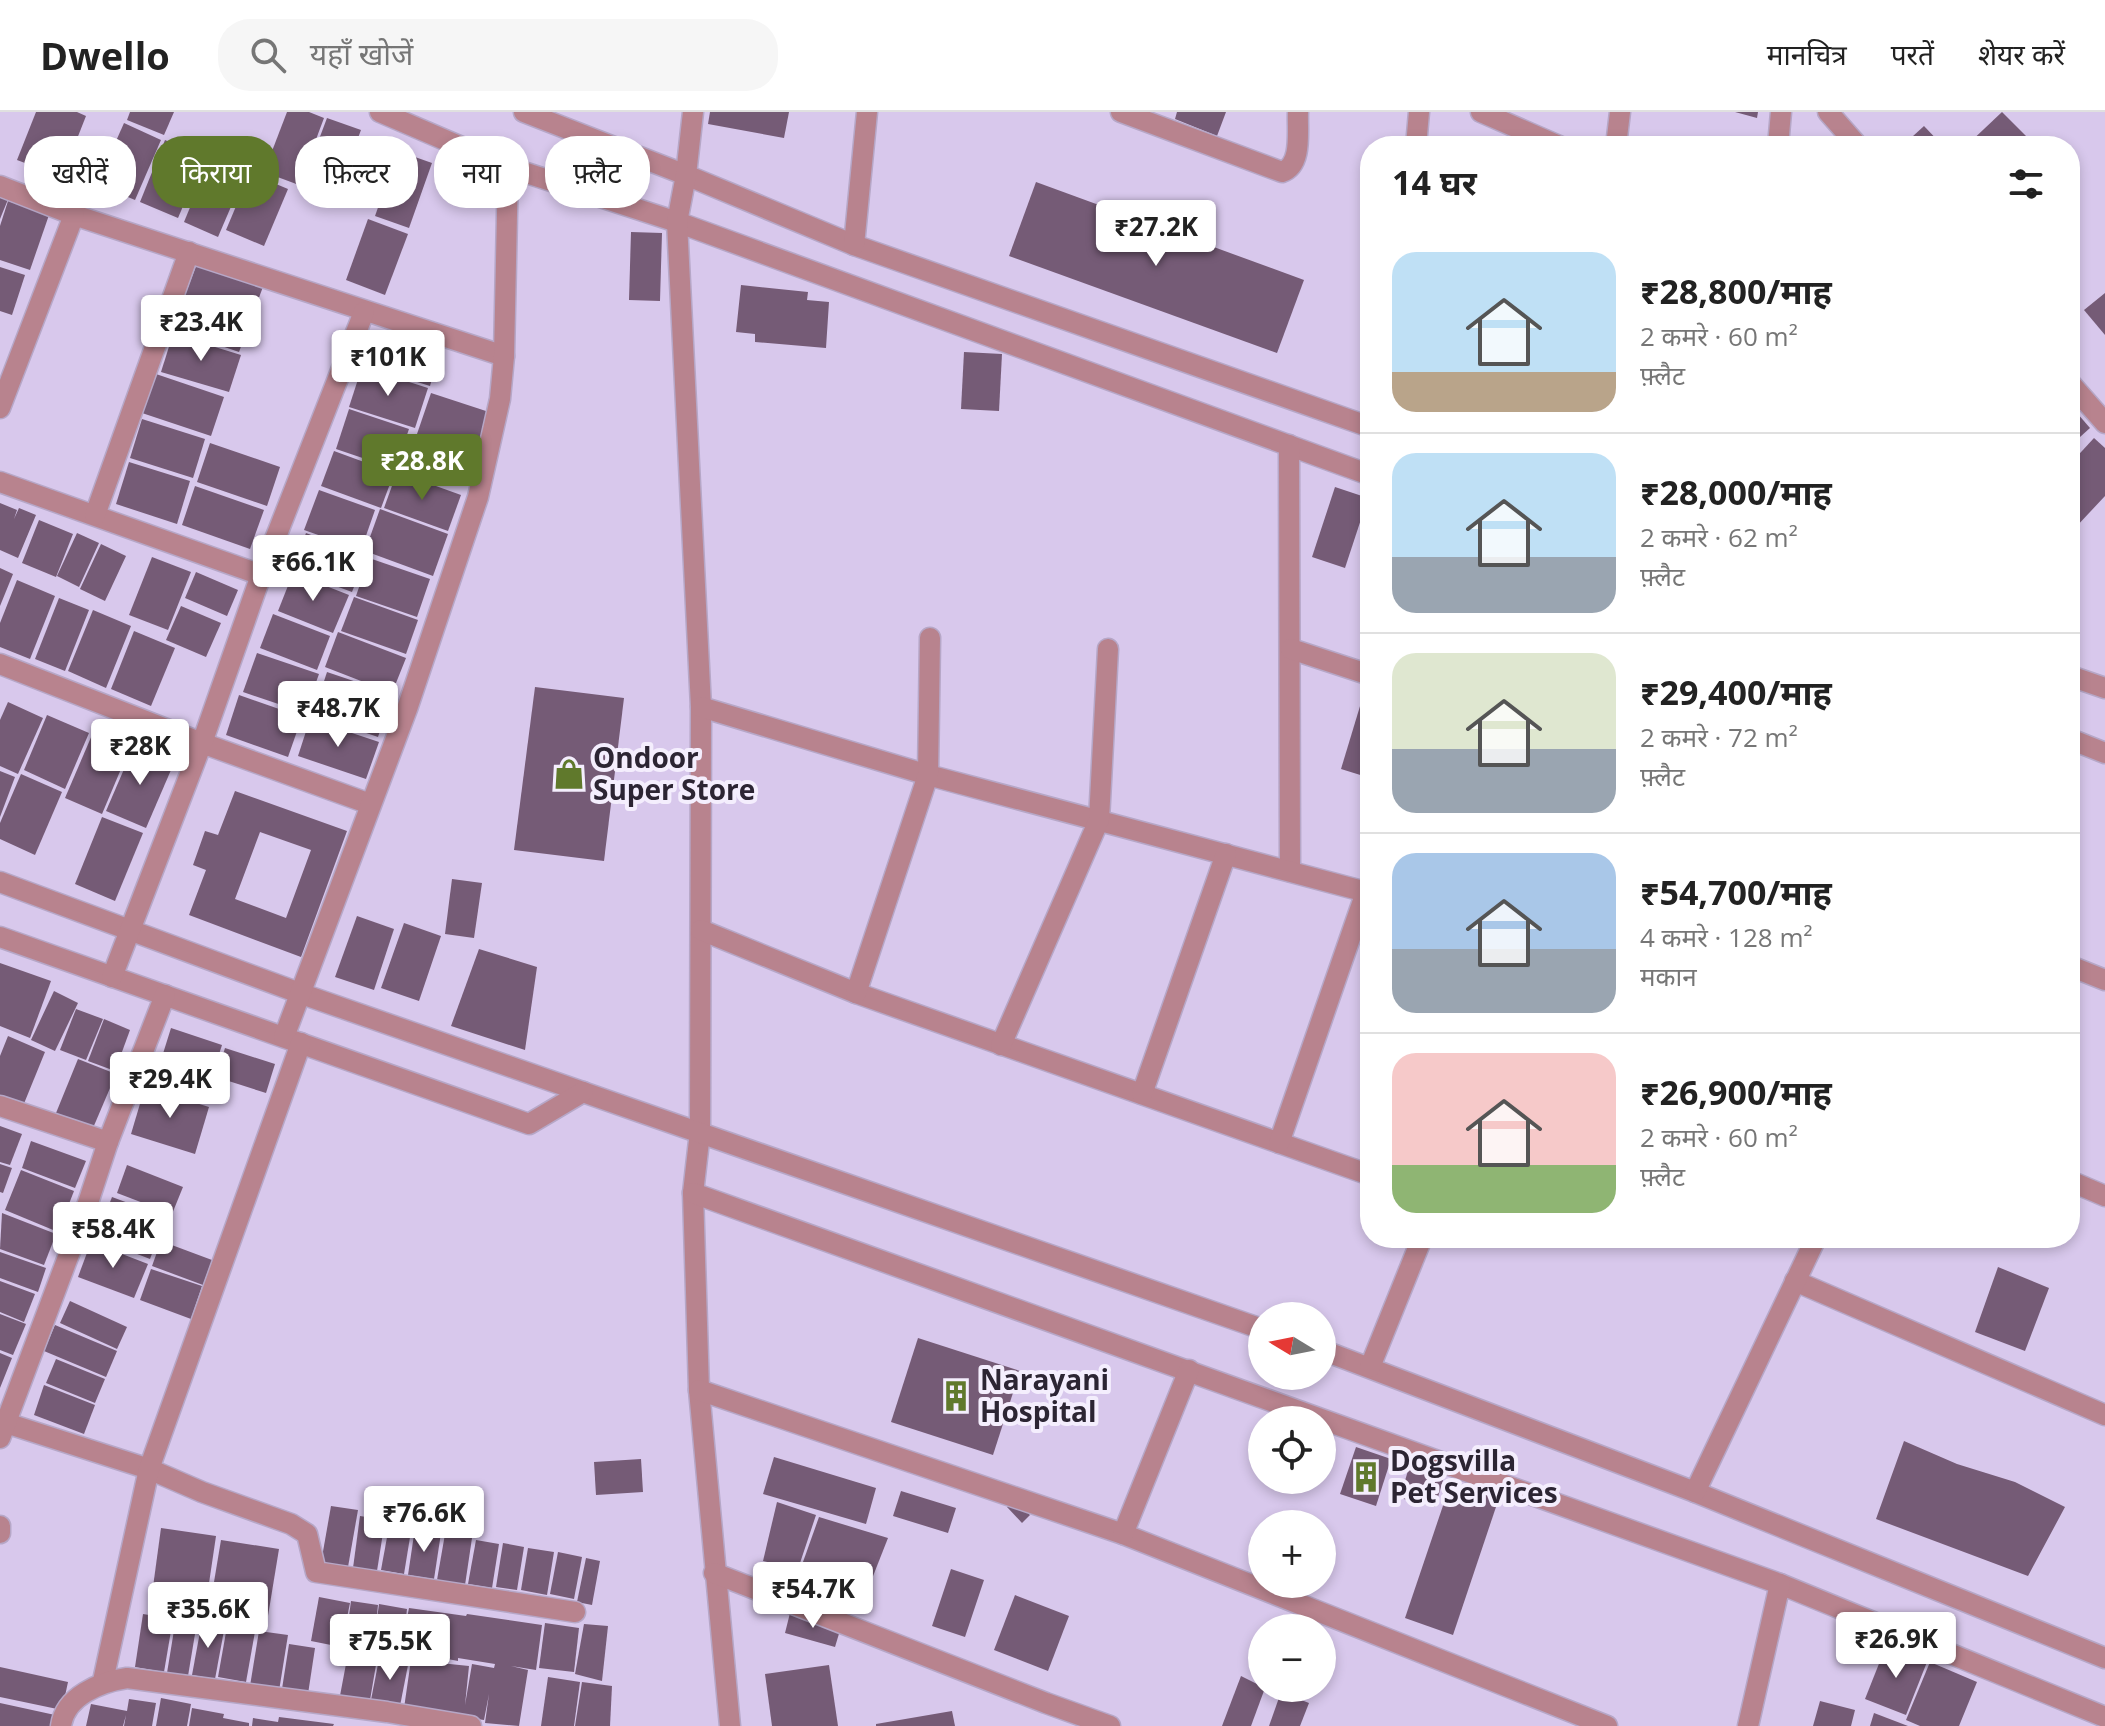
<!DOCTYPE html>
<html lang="hi">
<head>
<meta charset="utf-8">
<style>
	:root { --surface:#fff; --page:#f6f6f6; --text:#222; --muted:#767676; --line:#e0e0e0; --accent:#60792c }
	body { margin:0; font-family:"Open Sans","Noto Sans Devanagari",sans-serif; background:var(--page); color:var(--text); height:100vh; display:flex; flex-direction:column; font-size:30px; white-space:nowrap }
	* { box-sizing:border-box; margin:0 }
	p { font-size:26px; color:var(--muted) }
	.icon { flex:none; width:44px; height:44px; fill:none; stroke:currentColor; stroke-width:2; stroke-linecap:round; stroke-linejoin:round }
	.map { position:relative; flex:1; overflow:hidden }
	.side { position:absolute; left:1360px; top:24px; width:720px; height:1112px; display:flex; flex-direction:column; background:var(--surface); border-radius:32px; box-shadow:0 4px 12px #0003 }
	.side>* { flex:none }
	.hud { position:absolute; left:24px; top:24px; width:760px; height:72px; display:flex; gap:16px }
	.needle { width:52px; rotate:280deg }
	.fabs { position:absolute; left:1248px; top:1190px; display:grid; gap:16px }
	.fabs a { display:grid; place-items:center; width:88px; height:88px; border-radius:50%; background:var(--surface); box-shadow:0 4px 12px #0003; font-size:40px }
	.price { position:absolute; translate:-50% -68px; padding:0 18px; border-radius:8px; background:#fff; color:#222; font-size:26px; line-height:52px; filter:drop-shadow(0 2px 4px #0008) }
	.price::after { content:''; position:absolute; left:50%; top:48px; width:24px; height:18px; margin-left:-12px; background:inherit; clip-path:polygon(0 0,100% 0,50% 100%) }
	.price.current { background:var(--accent); color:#fff }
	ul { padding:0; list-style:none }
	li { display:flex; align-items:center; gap:24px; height:200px; padding:0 32px }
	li+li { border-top:2px solid var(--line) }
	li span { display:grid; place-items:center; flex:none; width:224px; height:160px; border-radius:24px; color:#555 }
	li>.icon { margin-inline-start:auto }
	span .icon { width:96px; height:96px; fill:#fffc; stroke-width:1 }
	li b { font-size:34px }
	h2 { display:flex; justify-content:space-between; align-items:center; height:96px; padding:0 32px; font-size:34px }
	.chip { padding:0 28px; border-radius:32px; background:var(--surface); box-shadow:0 4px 12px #0003; font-size:28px; line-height:72px }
	.chip.current { background:var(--accent); color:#fff }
	header { display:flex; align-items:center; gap:48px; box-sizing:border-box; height:112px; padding:0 40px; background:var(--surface); border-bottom:2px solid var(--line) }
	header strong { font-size:38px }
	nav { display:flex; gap:44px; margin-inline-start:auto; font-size:28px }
	.search { width:560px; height:72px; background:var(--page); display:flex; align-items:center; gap:20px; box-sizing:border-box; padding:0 28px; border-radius:32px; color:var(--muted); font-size:30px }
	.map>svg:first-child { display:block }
	.building { fill:#755b76; fill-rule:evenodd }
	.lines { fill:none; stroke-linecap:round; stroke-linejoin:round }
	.minor-casing { stroke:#b6a7c7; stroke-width:23 }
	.minor { stroke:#b8838e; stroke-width:20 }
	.labels { text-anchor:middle; stroke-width:8; stroke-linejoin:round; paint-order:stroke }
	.poi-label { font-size:28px; font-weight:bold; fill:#2c2533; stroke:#f4eefd; text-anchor:start }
</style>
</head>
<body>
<header>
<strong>Dwello</strong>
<div class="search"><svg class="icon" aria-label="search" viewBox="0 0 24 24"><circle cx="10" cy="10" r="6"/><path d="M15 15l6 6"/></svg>यहाँ खोजें</div>
<nav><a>मानचित्र</a><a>परतें</a><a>शेयर करें</a></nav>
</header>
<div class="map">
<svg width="2105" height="1614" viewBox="0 0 2105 1614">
	<rect width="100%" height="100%" fill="#d8c8ec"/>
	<g class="building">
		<path d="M36 0H77L86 4 62 65 17 48Z"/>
		<path d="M130 0H174L164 23 127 8Z"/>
		<path d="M287 0H309L324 6 299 73 264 60Z"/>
		<path d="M710 0H789L784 26 708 12Z"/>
		<path d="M1177 0H1226L1217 24 1175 7Z"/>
		<path d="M1735 0H1758L1757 6Z"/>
		<path d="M2002 0 2036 34H1966Z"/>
		<path d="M327 6 361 18 335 87 301 75Z"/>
		<path d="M124 11 161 28 135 88 97 72Z"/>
		<path d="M1924 14 1943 34H1921L1912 25Z"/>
		<path d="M1712 26 1751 32V34H1711Z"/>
		<path d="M165 28 204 45 178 106 140 90Z"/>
		<path d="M398 39 432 51 409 116 375 104Z"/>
		<path d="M210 47 245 62 218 125 184 110Z"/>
		<path d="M250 61 288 77 264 134 226 118Z"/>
		<path d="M1036 70 1304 168 1277 241 1009 144Z"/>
		<path d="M0 82 9 85 0 107Z"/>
		<path d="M8 89 49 103 30 158 0 148V114Z"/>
		<path d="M368 107 408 122 385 183 346 168Z"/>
		<path d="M631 120 662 121 660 189 629 188Z"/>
		<path d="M198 149 264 172 239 240 172 217Z"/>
		<path d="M0 155 25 163 12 203 0 199Z"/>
		<path d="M741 173 808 180 807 188 829 190 826 236 755 230V222L736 220Z"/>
		<path d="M2105 181V223L2084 198Z"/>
		<path d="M376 220 440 240 430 274 366 254Z"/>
		<path d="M173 222 241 243 229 280 161 260Z"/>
		<path d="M964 240 1002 242 999 299 961 297Z"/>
		<path d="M362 255 428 276 415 316 349 295Z"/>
		<path d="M156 262 224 285 211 324 142 301Z"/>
		<path d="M431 281 489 300 476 342 417 322Z"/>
		<path d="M2070 293 2090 316 2070 334Z"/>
		<path d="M349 297 409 317 395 357 336 337Z"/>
		<path d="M142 307 205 327 193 366 130 346Z"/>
		<path d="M2094 326 2105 336V384L2075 416 2070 411V352Z"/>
		<path d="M210 331 280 355 267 394 197 370Z"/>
		<path d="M334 339 394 361 381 396 321 374Z"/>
		<path d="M129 350 190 369 177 412 116 392Z"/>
		<path d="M397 360 461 383 448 419 384 396Z"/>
		<path d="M195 374 264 398 250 437 182 413Z"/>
		<path d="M1335 375 1368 386 1345 456 1312 445Z"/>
		<path d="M319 378 375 398 361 438 304 418Z"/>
		<path d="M0 391 17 398 14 407 19 396 36 403 18 446 0 438Z"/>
		<path d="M380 397 448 422 433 464 365 439Z"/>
		<path d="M39 408 73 422 56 465 22 451Z"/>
		<path d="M77 421 99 431 79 475 57 464Z"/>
		<path d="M306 421 366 444 352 480 292 458Z"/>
		<path d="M101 432 126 444 105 489 80 477Z"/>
		<path d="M152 445 191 460 168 518 129 503Z"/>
		<path d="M369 446 430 467 417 505 356 484Z"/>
		<path d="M0 456 13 462 0 494Z"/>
		<path d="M196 460 238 478 227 504 185 486Z"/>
		<path d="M293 461 349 483 333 521 278 499Z"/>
		<path d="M17 468 55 484 30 547 0 535V511Z"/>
		<path d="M354 485 418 508 406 542 341 519Z"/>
		<path d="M59 486 89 498 65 559 35 547Z"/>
		<path d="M181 494 221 511 206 545 166 528Z"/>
		<path d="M93 498 131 514 106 576 68 559Z"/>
		<path d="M273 502 330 524 317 558 260 536Z"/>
		<path d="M134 519 175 536 151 594 111 577Z"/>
		<path d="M338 520 406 546 392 581 325 555Z"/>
		<path d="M257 541 319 562 305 601 243 580Z"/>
		<path d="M327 560 392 582 378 625 313 603Z"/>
		<path d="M535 575 624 586 604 749 514 738Z"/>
		<path d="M1364 581 1370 583V666L1341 657Z"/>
		<path d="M239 583 302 605 288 645 226 623Z"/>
		<path d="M8 590 43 606 18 662 0 654V608Z"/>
		<path d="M47 603 89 621 65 677 24 658Z"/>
		<path d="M310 607 379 630 366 667 298 644Z"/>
		<path d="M92 623 129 638 102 702 65 686Z"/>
		<path d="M134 634 174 651 146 716 106 699Z"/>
		<path d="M0 659 15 665 0 705Z"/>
		<path d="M21 662 62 680 35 743 0 727V711Z"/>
		<path d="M235 679 347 719 301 845 189 803 206 758 193 753 205 719 218 723ZM260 720 311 738 286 806 235 787Z"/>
		<path d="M102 705 143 721 115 789 75 772Z"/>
		<path d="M452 767 482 771 474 826 445 822Z"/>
		<path d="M357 804 394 817 374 878 335 865Z"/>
		<path d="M404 811 441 824 419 889 381 876Z"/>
		<path d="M479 837 537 855 525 938 451 914Z"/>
		<path d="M0 851 51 869 30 926 0 914Z"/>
		<path d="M54 879 78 891 55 939 31 928Z"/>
		<path d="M76 897 103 907 86 948 60 938Z"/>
		<path d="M104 907 130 918 115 959 88 949Z"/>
		<path d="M171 916 222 933 212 964 161 948Z"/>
		<path d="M8 924 45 940 23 994 0 985V944Z"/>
		<path d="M225 936 275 952 266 981 216 965Z"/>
		<path d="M78 947 116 962 93 1016 56 1001Z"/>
		<path d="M145 975 209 995 195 1042 131 1022Z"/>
		<path d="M0 1014 22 1022 10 1053 0 1050Z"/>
		<path d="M31 1029 86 1049 75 1076 22 1056Z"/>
		<path d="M0 1052 12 1056 3 1081 0 1080Z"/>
		<path d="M127 1053 183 1075 172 1102 117 1081Z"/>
		<path d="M21 1058 74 1079 58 1120 5 1098Z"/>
		<path d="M112 1085 166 1105 150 1147 96 1126Z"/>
		<path d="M2 1101 56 1122 44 1153 0 1137Z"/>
		<path d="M161 1129 212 1148 203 1173 152 1154Z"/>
		<path d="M91 1130 148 1152 134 1186 78 1165Z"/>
		<path d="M0 1140 46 1156 38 1180 0 1166Z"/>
		<path d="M1998 1155 2049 1176 2025 1239 1975 1220Z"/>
		<path d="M151 1157 202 1174 191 1207 140 1188Z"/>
		<path d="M0 1169 35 1182 24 1210 0 1200Z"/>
		<path d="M70 1189 127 1215 117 1237 60 1211Z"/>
		<path d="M0 1202 26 1212 13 1243 0 1238Z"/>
		<path d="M55 1213 117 1239 106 1265 44 1239Z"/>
		<path d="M918 1226 1020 1259 993 1343 891 1310Z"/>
		<path d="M0 1241 12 1246 0 1276Z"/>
		<path d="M56 1247 105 1267 95 1291 46 1271Z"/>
		<path d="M44 1273 95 1293 84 1322 34 1303Z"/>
		<path d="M1904 1329 1957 1352 2015 1370 2065 1395 2028 1464 1876 1407Z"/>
		<path d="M1356 1335 1391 1347 1376 1394 1340 1382Z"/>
		<path d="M774 1345 876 1376 866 1412 763 1382Z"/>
		<path d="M641 1347 643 1380 596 1383 594 1350Z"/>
		<path d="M1409 1355 1444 1365 1435 1395 1400 1386Z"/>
		<path d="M1451 1370 1499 1386 1453 1523 1405 1506Z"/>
		<path d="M901 1379 956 1396 948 1421 893 1404Z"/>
		<path d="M1015 1388 1030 1403 1022 1411 1007 1395Z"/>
		<path d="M777 1390 816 1403 798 1457 763 1449Z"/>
		<path d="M331 1394 358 1398 348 1455 321 1451Z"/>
		<path d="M360 1404 385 1408 377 1459 353 1456Z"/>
		<path d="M819 1405 888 1426 864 1487 798 1464Z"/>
		<path d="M390 1409 412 1413 404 1462 381 1458Z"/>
		<path d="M161 1416 216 1424 204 1505 150 1497Z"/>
		<path d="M415 1416 441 1421 434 1467 408 1463Z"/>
		<path d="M445 1422 472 1426 465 1473 437 1468Z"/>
		<path d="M221 1428 279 1437 267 1510 209 1500Z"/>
		<path d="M476 1428 499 1432 492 1476 468 1472Z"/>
		<path d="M503 1431 524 1435 517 1478 496 1475Z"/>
		<path d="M528 1436 554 1440 547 1483 521 1478Z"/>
		<path d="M558 1440 582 1445 574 1487 550 1482Z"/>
		<path d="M586 1446 600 1449 592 1493 577 1490Z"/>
		<path d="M951 1457 984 1468 965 1525 932 1514Z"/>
		<path d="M1015 1483 1069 1504 1048 1559 994 1538Z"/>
		<path d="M319 1485 350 1491 341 1535 311 1529Z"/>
		<path d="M351 1489 378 1493 374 1530 379 1492 407 1497 404 1522 409 1496 466 1504 467 1502 542 1513 536 1558 511 1554 528 1558 519 1614 485 1611 489 1582 484 1608 404 1596 411 1548 469 1554 465 1593 472 1552 494 1556 495 1552 458 1546V1549L427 1543 426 1548 378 1541 369 1594 339 1589 349 1536 372 1541 373 1538 345 1534Z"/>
		<path d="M790 1501 841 1515 835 1535 785 1521Z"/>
		<path d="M143 1502 173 1507 164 1560 135 1555Z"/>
		<path d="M176 1506 197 1510 188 1564 167 1561Z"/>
		<path d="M202 1509 225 1513 215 1567 192 1563Z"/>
		<path d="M228 1509 256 1514 246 1570 218 1565Z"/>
		<path d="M545 1511 579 1516 574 1560 539 1556Z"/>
		<path d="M584 1512 608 1514 602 1569 575 1562Z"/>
		<path d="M259 1519 288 1523 279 1579 250 1574Z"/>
		<path d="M289 1532 315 1536 308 1582 282 1577Z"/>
		<path d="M1886 1534 1927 1550 1906 1603 1865 1587Z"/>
		<path d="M380 1542 409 1548 399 1599 370 1593Z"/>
		<path d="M1930 1550 1977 1570 1959 1614H1920L1906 1608Z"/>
		<path d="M829 1553 838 1614H772L765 1562Z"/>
		<path d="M0 1555 68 1570 62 1598 0 1585Z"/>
		<path d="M1241 1564 1265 1576 1251 1614H1222Z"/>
		<path d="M548 1565 580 1570 574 1614H541Z"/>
		<path d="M582 1570 612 1574 610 1614H575Z"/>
		<path d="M1281 1580 1309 1591 1300 1614H1269Z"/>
		<path d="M161 1586 191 1592 187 1614H156Z"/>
		<path d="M129 1587 156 1591 152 1614H124L126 1603 123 1614H86L91 1592 127 1599Z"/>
		<path d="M1820 1589 1855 1598 1851 1614H1813Z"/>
		<path d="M0 1591 55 1603 52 1614H0Z"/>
		<path d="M192 1596 224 1602 223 1606 249 1611V1614H189Z"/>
		<path d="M952 1599 955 1614H876V1612Z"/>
		<path d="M1874 1601 1908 1614H1870Z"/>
		<path d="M279 1605 334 1612 333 1614H252L253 1606 278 1610Z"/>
	</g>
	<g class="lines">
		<defs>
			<g id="minor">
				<path d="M380 0 508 55 677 110 1370 363"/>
				<path d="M524 0 686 63 854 133 1370 315"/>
				<path d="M693 0 686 63 677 110 701 595 700 1020 693 1081 699 1278 730 1614"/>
				<path d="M1121 0 1282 60C1303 53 1297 18 1298 0"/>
				<path d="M1481 0 1559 34"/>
				<path d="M1828 0 1858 34"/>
				<path d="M1416 34 1419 0"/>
				<path d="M1616 34 1620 0"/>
				<path d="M1778 34 1781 0"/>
				<path d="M0 74 74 103 504 244"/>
				<path d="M854 133 867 0"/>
				<path d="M2070 271 2105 311"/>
				<path d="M0 296 74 103"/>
				<path d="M1289 333 1290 759"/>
				<path d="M0 370 261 463"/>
				<path d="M95 403 189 140"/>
				<path d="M1291 537 1370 563"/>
				<path d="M0 552 202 631 370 692"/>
				<path d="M2070 564 2105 576"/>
				<path d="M701 595 928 663 1370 781"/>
				<path d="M2070 627 2105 641"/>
				<path d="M0 770 302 882 1262 1217"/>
				<path d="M701 818 856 881 1370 1063"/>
				<path d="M0 825 529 1012 583 980"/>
				<path d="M2070 854 2105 868"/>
				<path d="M112 865 202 631 261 463 364 200"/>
				<path d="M856 881 928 663 930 526"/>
				<path d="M284 925 407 597 478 385 500 287 504 244 508 55"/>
				<path d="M1001 933 1099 708 1108 537"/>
				<path d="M1142 982 1226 742"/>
				<path d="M0 994 108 1030"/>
				<path d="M1279 1031 1366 780"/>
				<path d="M2070 1069 2105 1084"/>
				<path d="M693 1081 1780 1472 2105 1605"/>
				<path d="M1795 1169 2105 1303"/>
				<path d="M1322 1238 1695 1380 2105 1546"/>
				<path d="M1370 1255 1422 1126"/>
				<path d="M699 1278 1123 1422 1607 1614"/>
				<path d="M6 1311 149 1357 202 1380 291 1412 307 1422 316 1460 575 1500"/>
				<path d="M0 1326 86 1097 108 1030 165 883"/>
				<path d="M1695 1380 1816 1126"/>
				<path d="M0 1414V1421"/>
				<path d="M1123 1422 1189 1258"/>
				<path d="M714 1461 1046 1591 1110 1614"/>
				<path d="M103 1569 149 1357 301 931"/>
				<path d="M61 1614C65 1584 100 1570 127 1566L387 1600 471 1614"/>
				<path d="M1748 1614 1780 1472"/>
			</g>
		</defs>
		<use href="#minor" class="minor-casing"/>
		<use href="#minor" class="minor"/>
	</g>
	<defs>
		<symbol id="shop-bare" viewBox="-9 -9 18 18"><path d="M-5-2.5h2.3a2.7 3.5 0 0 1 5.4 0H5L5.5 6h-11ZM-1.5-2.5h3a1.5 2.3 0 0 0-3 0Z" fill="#60792c" stroke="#f4eefd" stroke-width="2.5" paint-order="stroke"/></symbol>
		<symbol id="building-bare" viewBox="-9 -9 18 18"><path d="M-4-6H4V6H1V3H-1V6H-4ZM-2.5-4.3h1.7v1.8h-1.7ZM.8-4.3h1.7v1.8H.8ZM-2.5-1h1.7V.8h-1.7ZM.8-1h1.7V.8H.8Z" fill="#60792c" stroke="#f4eefd" stroke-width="2.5" paint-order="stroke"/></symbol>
	</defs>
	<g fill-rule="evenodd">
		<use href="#shop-bare" x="547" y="640" width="44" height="44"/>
		<use href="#building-bare" x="934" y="1262" width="44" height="44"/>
		<use href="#building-bare" x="1344" y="1343" width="44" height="44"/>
	</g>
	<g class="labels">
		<g class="poi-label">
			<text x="593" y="656">Ondoor<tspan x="593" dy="32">Super Store</tspan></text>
			<text x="980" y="1278">Narayani<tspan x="980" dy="32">Hospital</tspan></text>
			<text x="1390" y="1359">Dogsvilla<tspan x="1390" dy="32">Pet Services</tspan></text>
		</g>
	</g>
</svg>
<div class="fabs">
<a><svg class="needle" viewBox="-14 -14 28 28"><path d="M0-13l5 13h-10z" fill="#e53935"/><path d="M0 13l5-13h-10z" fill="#767676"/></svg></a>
<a><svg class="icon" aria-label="locate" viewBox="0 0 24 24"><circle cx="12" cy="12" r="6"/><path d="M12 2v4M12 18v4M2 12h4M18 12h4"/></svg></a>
<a>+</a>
<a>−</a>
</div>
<b class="price" style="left:1156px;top:156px">₹27.2K</b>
<b class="price" style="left:201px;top:251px">₹23.4K</b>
<b class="price" style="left:388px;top:286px">₹101K</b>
<b class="price current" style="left:422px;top:390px">₹28.8K</b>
<b class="price" style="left:313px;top:491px">₹66.1K</b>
<b class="price" style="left:338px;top:637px">₹48.7K</b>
<b class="price" style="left:140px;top:675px">₹28K</b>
<b class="price" style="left:170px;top:1008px">₹29.4K</b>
<b class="price" style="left:113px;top:1158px">₹58.4K</b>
<b class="price" style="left:424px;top:1442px">₹76.6K</b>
<b class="price" style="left:813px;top:1518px">₹54.7K</b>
<b class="price" style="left:208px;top:1538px">₹35.6K</b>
<b class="price" style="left:1896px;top:1568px">₹26.9K</b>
<b class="price" style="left:390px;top:1570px">₹75.5K</b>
<div class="hud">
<a class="chip">खरीदें</a>
<a class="chip current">किराया</a>
<a class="chip">फ़िल्टर</a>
<a class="chip">नया</a>
<a class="chip">फ़्लैट</a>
</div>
<section class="side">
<h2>14 घर<svg class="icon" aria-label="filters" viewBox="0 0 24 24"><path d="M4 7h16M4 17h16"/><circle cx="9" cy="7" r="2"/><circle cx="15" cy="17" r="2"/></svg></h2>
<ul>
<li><span style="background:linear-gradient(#bfe0f5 75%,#b9a48a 0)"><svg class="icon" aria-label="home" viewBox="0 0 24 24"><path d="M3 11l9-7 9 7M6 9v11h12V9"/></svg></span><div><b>₹28,800/माह</b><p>2 कमरे · 60 m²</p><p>फ़्लैट</p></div></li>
<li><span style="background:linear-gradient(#bfe0f5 65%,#9aa5b1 0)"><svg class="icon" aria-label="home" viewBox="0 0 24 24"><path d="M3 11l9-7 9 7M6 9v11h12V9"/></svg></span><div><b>₹28,000/माह</b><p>2 कमरे · 62 m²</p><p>फ़्लैट</p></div></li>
<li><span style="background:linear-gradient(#dfe7d0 60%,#9aa5b1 0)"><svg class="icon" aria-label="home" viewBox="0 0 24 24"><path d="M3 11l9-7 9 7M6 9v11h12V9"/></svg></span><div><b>₹29,400/माह</b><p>2 कमरे · 72 m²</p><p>फ़्लैट</p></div></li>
<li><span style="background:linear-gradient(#a9c7e8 60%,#9aa5b1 0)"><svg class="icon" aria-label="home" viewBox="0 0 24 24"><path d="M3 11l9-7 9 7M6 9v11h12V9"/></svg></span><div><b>₹54,700/माह</b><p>4 कमरे · 128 m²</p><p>मकान</p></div></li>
<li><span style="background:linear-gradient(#f6c9c9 70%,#8fb573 0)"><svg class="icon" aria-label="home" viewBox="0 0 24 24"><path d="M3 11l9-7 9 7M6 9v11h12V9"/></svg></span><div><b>₹26,900/माह</b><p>2 कमरे · 60 m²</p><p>फ़्लैट</p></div></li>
</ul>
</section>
</div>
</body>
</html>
